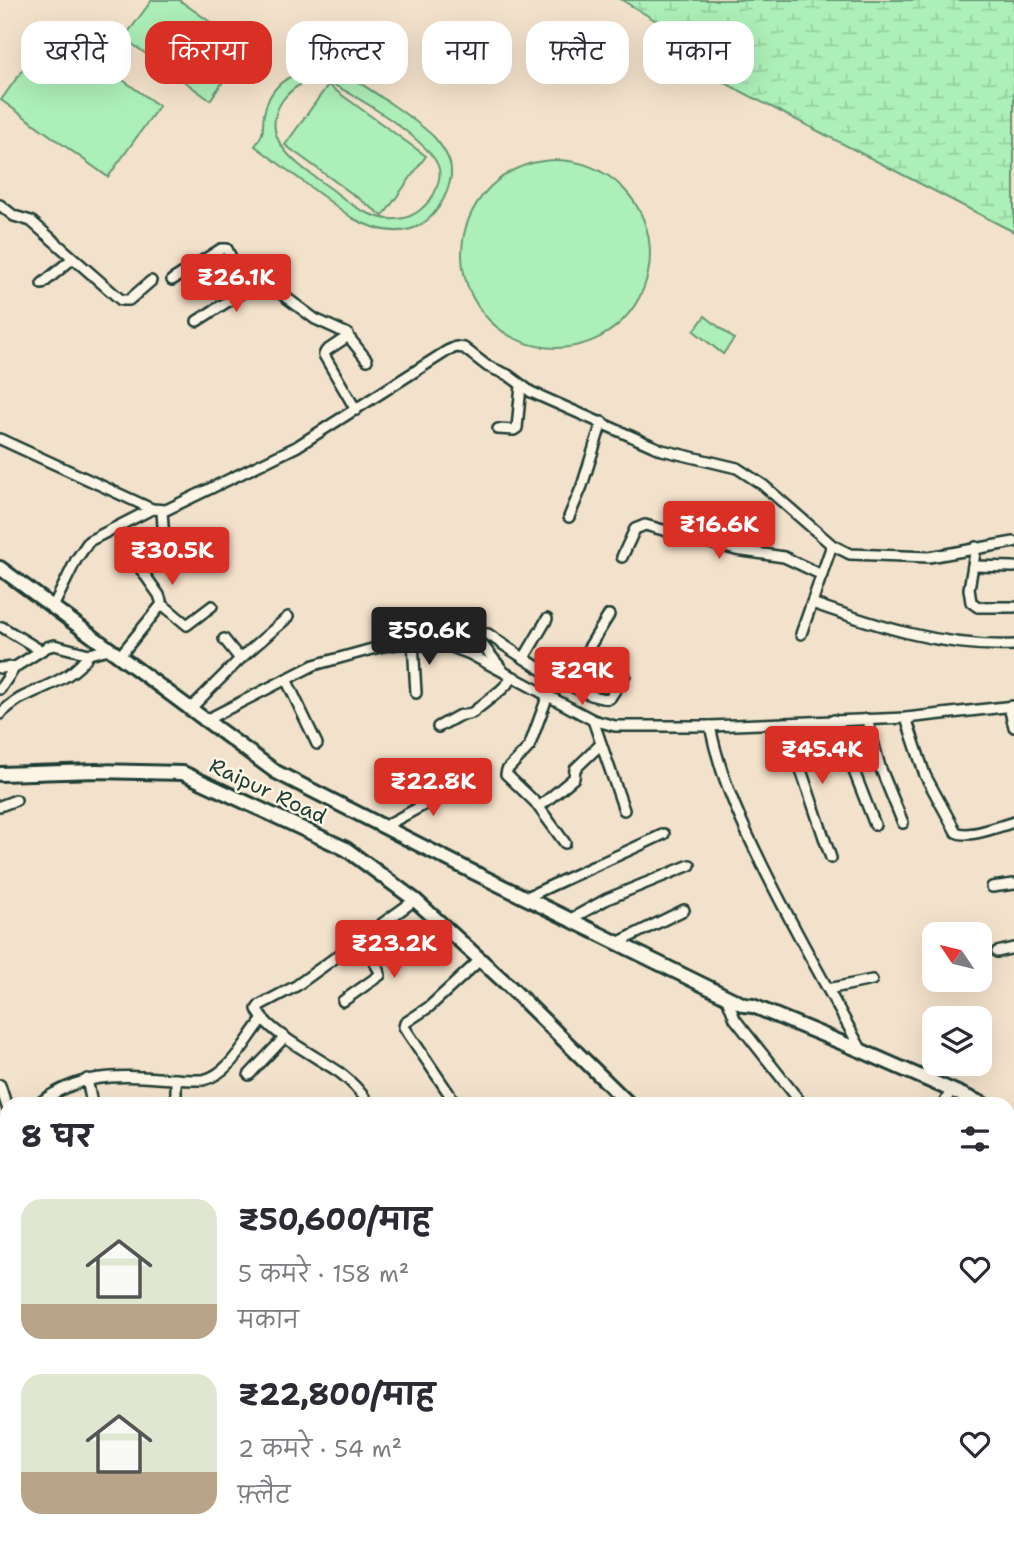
<!DOCTYPE html>
<html lang="hi">
<head>
<meta charset="utf-8">
<style>
	:root { --surface:#fff; --page:#f7f7f7; --text:#2b2b33; --muted:#7c7c81; --accent:#d93025 }
	body { margin:0; font-family:"Shantell Sans","Playpen Sans Deva",sans-serif; background:var(--page); color:var(--text); height:100vh; display:flex; flex-direction:column; font-size:26px; white-space:nowrap }
	* { box-sizing:border-box; margin:0 }
	p { font-size:23px; color:var(--muted) }
	.icon { flex:none; width:38px; height:38px; fill:none; stroke:currentColor; stroke-width:2; stroke-linecap:round; stroke-linejoin:round }
	.map { position:relative; flex:1; overflow:hidden }
	.side { position:absolute; left:0px; top:1097px; width:1015px; height:450px; display:flex; flex-direction:column; background:var(--surface); border-radius:21px 21px 0 0; box-shadow:0 7px 28px #0002 }
	.side>* { flex:none }
	.banner { position:absolute; left:21px; top:21px; width:973px; height:63px; display:flex; gap:14px }
	.needle { width:46px; rotate:305deg }
	.buttons { position:absolute; left:922px; top:922px; display:grid; gap:14px }
	.buttons a { display:grid; place-items:center; width:70px; height:70px; border-radius:14px; background:var(--surface); box-shadow:0 7px 28px #0002; font-size:35px }
	.price { position:absolute; translate:-50% -60px; padding:0 16px; border-radius:7px; background:var(--accent); color:#fff; font-size:23px; line-height:46px; filter:drop-shadow(0 2px 4px #0008) }
	.price::after { content:''; position:absolute; left:50%; top:42px; width:21px; height:16px; margin-left:-10px; background:inherit; clip-path:polygon(0 0,100% 0,50% 100%) }
	.price.selected { background:#222; color:#fff }
	ul { padding:0; list-style:none }
	li { display:flex; align-items:center; gap:21px; height:175px; padding:0 21px }
	li span { display:grid; place-items:center; flex:none; width:196px; height:140px; border-radius:21px; color:#555 }
	li>.icon { margin-inline-start:auto }
	span .icon { width:84px; height:84px; fill:#fffc; stroke-width:1 }
	li b { font-size:30px }
	h2 { display:flex; justify-content:space-between; align-items:center; height:84px; padding:0 21px; font-size:30px }
	.pill { padding:0 24px; border-radius:21px; background:var(--surface); box-shadow:0 7px 28px #0002; font-size:24px; line-height:63px }
	.pill.selected { background:var(--accent); color:#fff }
	.map>svg:first-child { display:block }
	.green { fill:#adefb8; stroke:#669676; stroke-width:2; fill-rule:evenodd }
	.wetland { fill:url(#wetland-marsh); stroke:#669676; stroke-width:2 }
	.lines { fill:none; stroke-linecap:round; stroke-linejoin:round }
	.street-casing { stroke:#1f3d34; stroke-width:14 }
	.secondary-casing { stroke:#1f3d34; stroke-width:18 }
	.street { stroke:#fcf5e5; stroke-width:9 }
	.secondary { stroke:#fcf5e5; stroke-width:12 }
	.labels { text-anchor:middle; stroke-width:5; stroke-linejoin:round; paint-order:stroke }
	.street-label { font-size:21px; fill:#1f3d34; stroke:#fcf5e5 }
</style>
</head>
<body>
<div class="map">
<svg width="1014" height="1546" viewBox="0 0 1014 1546">
	<defs>
		<pattern id="wetland-marsh" width="20" height="14" patternUnits="userSpaceOnUse" patternTransform="scale(1.75)"><rect width="20" height="14" fill="#adefb8"/><path d="M1 5h8M5 5V1M11 12h8M15 12V8" fill="none" stroke="#94ce9f"/></pattern>
	</defs>
	<rect width="100%" height="100%" fill="#f3e2cb"/>
	<filter id="ink" filterUnits="userSpaceOnUse"><feTurbulence type="fractalNoise" baseFrequency=".0143" numOctaves="2"/><feDisplacementMap in="SourceGraphic" scale="14" xChannelSelector="R" yChannelSelector="G"/><feConvolveMatrix kernelMatrix="1 2 1 2 8 2 1 2 1" color-interpolation-filters="sRGB"/></filter>
	<g filter="url(#ink)">
		<g class="green">
			<path d="M152 0H179L247 48 210 100 124 38Z"/>
			<path d="M52 29 159 106 108 177 1 100Z"/>
			<path d="M315 69C322 69 330 69 337 71 356 78 419 122 434 137 441 145 450 158 451 169 452 180 448 190 443 200 422 239 388 237 352 218L255 146C267 127 261 133 264 114 269 86 289 73 315 69ZM322 80C347 88 434 143 439 169 441 176 437 188 434 194 417 221 393 225 365 212 352 207 341 196 330 188 303 168 256 141 282 101 293 86 304 81 322 80Z"/>
			<path d="M328 85 426 156 383 216 285 145Z"/>
			<circle cx="556" cy="254" r="94"/>
			<path d="M705 316 734 339 723 354 694 331Z"/>
		</g>
		<path class="wetland" d="M622 0H1014V232L719 80 658 22Z"/>
		<g class="lines">
			<defs>
				<g id="street">
					<path d="M0 205 14 216 31 221 121 300H129L151 281"/>
					<path d="M172 280 221 249H227L237 270 276 290 315 319 348 334 347 337 326 351 324 355 356 410"/>
					<path d="M42 284 72 259"/>
					<path d="M197 321 260 281"/>
					<path d="M348 336 367 360"/>
					<path d="M498 429 514 430 517 428 521 386"/>
					<path d="M0 439 152 509 166 510 296 447 447 351 456 347 464 348 487 366 508 375 531 392 662 450 737 468 763 485 832 545 850 554 929 557 1014 542"/>
					<path d="M569 517 582 486 602 422"/>
					<path d="M976 547 969 589 971 602 978 607H1014"/>
					<path d="M622 557 635 529 645 525 736 550 784 557 822 575"/>
					<path d="M973 566 1014 567"/>
					<path d="M812 603C877 626 944 648 1014 645"/>
					<path d="M162 604 187 625 212 606"/>
					<path d="M53 607 76 560 89 541 152 509"/>
					<path d="M2 627 40 650"/>
					<path d="M801 634 832 545"/>
					<path d="M224 639 240 659"/>
					<path d="M413 642 416 693"/>
					<path d="M119 657 162 604 159 595 135 561 164 541 162 511"/>
					<path d="M524 658 547 619"/>
					<path d="M0 668 15 667"/>
					<path d="M501 668 480 642 479 637 481 634H488C508 648 588 704 610 698L625 675"/>
					<path d="M286 679 317 744"/>
					<path d="M567 683 609 615"/>
					<path d="M0 689 15 667 47 647 54 645 89 654 109 649"/>
					<path d="M548 695 529 747 507 770 506 774 535 802 565 843"/>
					<path d="M1009 707 1014 727"/>
					<path d="M189 710 240 659 288 617"/>
					<path d="M0 714C7 708 14 701 23 697 47 685 74 678 89 654"/>
					<path d="M906 718 925 775 956 832C968 839 1000 826 1014 822"/>
					<path d="M867 719 880 767 903 823"/>
					<path d="M593 720 624 810"/>
					<path d="M834 720 875 825"/>
					<path d="M204 721 314 665 383 646 418 641 444 644 470 654 593 720 615 726H710L906 718 1014 706"/>
					<path d="M785 723 831 858"/>
					<path d="M710 726C719 771 736 811 756 852 788 920 826 985 862 1051"/>
					<path d="M438 727 458 716 472 713 501 690 514 677"/>
					<path d="M0 806 16 800"/>
					<path d="M539 807 574 778 575 769 601 744"/>
					<path d="M383 827 468 781"/>
					<path d="M992 887 1014 884"/>
					<path d="M525 898C571 876 618 856 664 834"/>
					<path d="M569 920 607 899 690 865"/>
					<path d="M617 943 684 910"/>
					<path d="M997 952 1014 948"/>
					<path d="M828 989 872 980"/>
					<path d="M726 996 735 1019 802 1104"/>
					<path d="M343 1001 380 975 379 970 360 939"/>
					<path d="M249 1075 285 1037"/>
					<path d="M87 1079 92 1104"/>
					<path d="M0 1085 7 1107"/>
					<path d="M38 1104C92 1063 140 1080 203 1080 230 1074 246 1040 263 1019"/>
					<path d="M176 1104V1079"/>
					<path d="M369 1104C361 1092 351 1081 339 1072 319 1058 265 1031 257 1009L260 1005 296 986 415 900"/>
					<path d="M456 1104 404 1027 405 1023 429 1007 480 960"/>
					<path d="M944 1104 948 1096"/>
					<path d="M0 1189 7 1173"/>
					<path d="M1008 1224 1014 1221"/>
					<path d="M1008 1275 1014 1271"/>
					<path d="M1008 1367 1014 1374"/>
					<path d="M0 1415 7 1413"/>
					<path d="M96 1540 97 1546"/>
					<path d="M612 1540 618 1546"/>
					<path d="M0 1541 7 1538"/>
					<path d="M86 1546V1540"/>
					<path d="M140 1546 149 1540"/>
					<path d="M538 1546 554 1540"/>
				</g>
				<g id="secondary">
					<path d="M0 568 276 772 475 873 744 1005 753 1006 862 1051 983 1104"/>
					<path d="M0 774 96 771 183 773 346 849 415 900 508 985 629 1104"/>
					<path d="M1008 1122 1014 1125"/>
					<path d="M1008 1520 1014 1526"/>
				</g>
			</defs>
			<use href="#street" class="street-casing"/>
			<use href="#secondary" class="secondary-casing"/>
			<use href="#street" class="street"/>
			<use href="#secondary" class="secondary"/>
		</g>
	</g>
	<g class="labels">
		<g class="street-label">
			<text transform="translate(268 791) rotate(25)" y="7">Raipur Road</text>
		</g>
	</g>
</svg>
<div class="buttons">
<a><svg class="needle" viewBox="-14 -14 28 28"><path d="M0-13l5 13h-10z" fill="#e53935"/><path d="M0 13l5-13h-10z" fill="#7c7c81"/></svg></a>
<a><svg class="icon" aria-label="layers" viewBox="0 0 24 24"><path d="M12 4l9 5-9 5-9-5zM3 14l9 5 9-5"/></svg></a>
</div>
<b class="price" style="left:236px;top:314px">₹26.1K</b>
<b class="price" style="left:719px;top:561px">₹16.6K</b>
<b class="price" style="left:172px;top:587px">₹30.5K</b>
<b class="price selected" style="left:429px;top:667px">₹50.6K</b>
<b class="price" style="left:582px;top:707px">₹29K</b>
<b class="price" style="left:822px;top:786px">₹45.4K</b>
<b class="price" style="left:433px;top:818px">₹22.8K</b>
<b class="price" style="left:394px;top:980px">₹23.2K</b>
<div class="banner">
<a class="pill">खरीदें</a>
<a class="pill selected">किराया</a>
<a class="pill">फ़िल्टर</a>
<a class="pill">नया</a>
<a class="pill">फ़्लैट</a>
<a class="pill">मकान</a>
</div>
<section class="side">
<h2>8 घर<svg class="icon" aria-label="filters" viewBox="0 0 24 24"><path d="M4 7h16M4 17h16"/><circle cx="9" cy="7" r="2"/><circle cx="15" cy="17" r="2"/></svg></h2>
<ul>
<li><span style="background:linear-gradient(#dfe7d0 75%,#b9a48a 0)"><svg class="icon" aria-label="home" viewBox="0 0 24 24"><path d="M3 11l9-7 9 7M6 9v11h12V9"/></svg></span><div><b>₹50,600/माह</b><p>5 कमरे · 158 m²</p><p>मकान</p></div><svg class="icon" aria-label="heart" viewBox="0 0 24 24"><path d="M12 20l-8-8c-3-5 5-10 8-4 3-6 11-1 8 4z"/></svg></li>
<li><span style="background:linear-gradient(#dfe7d0 70%,#b9a48a 0)"><svg class="icon" aria-label="home" viewBox="0 0 24 24"><path d="M3 11l9-7 9 7M6 9v11h12V9"/></svg></span><div><b>₹22,800/माह</b><p>2 कमरे · 54 m²</p><p>फ़्लैट</p></div><svg class="icon" aria-label="heart" viewBox="0 0 24 24"><path d="M12 20l-8-8c-3-5 5-10 8-4 3-6 11-1 8 4z"/></svg></li>
</ul>
</section>
</div>
</body>
</html>
